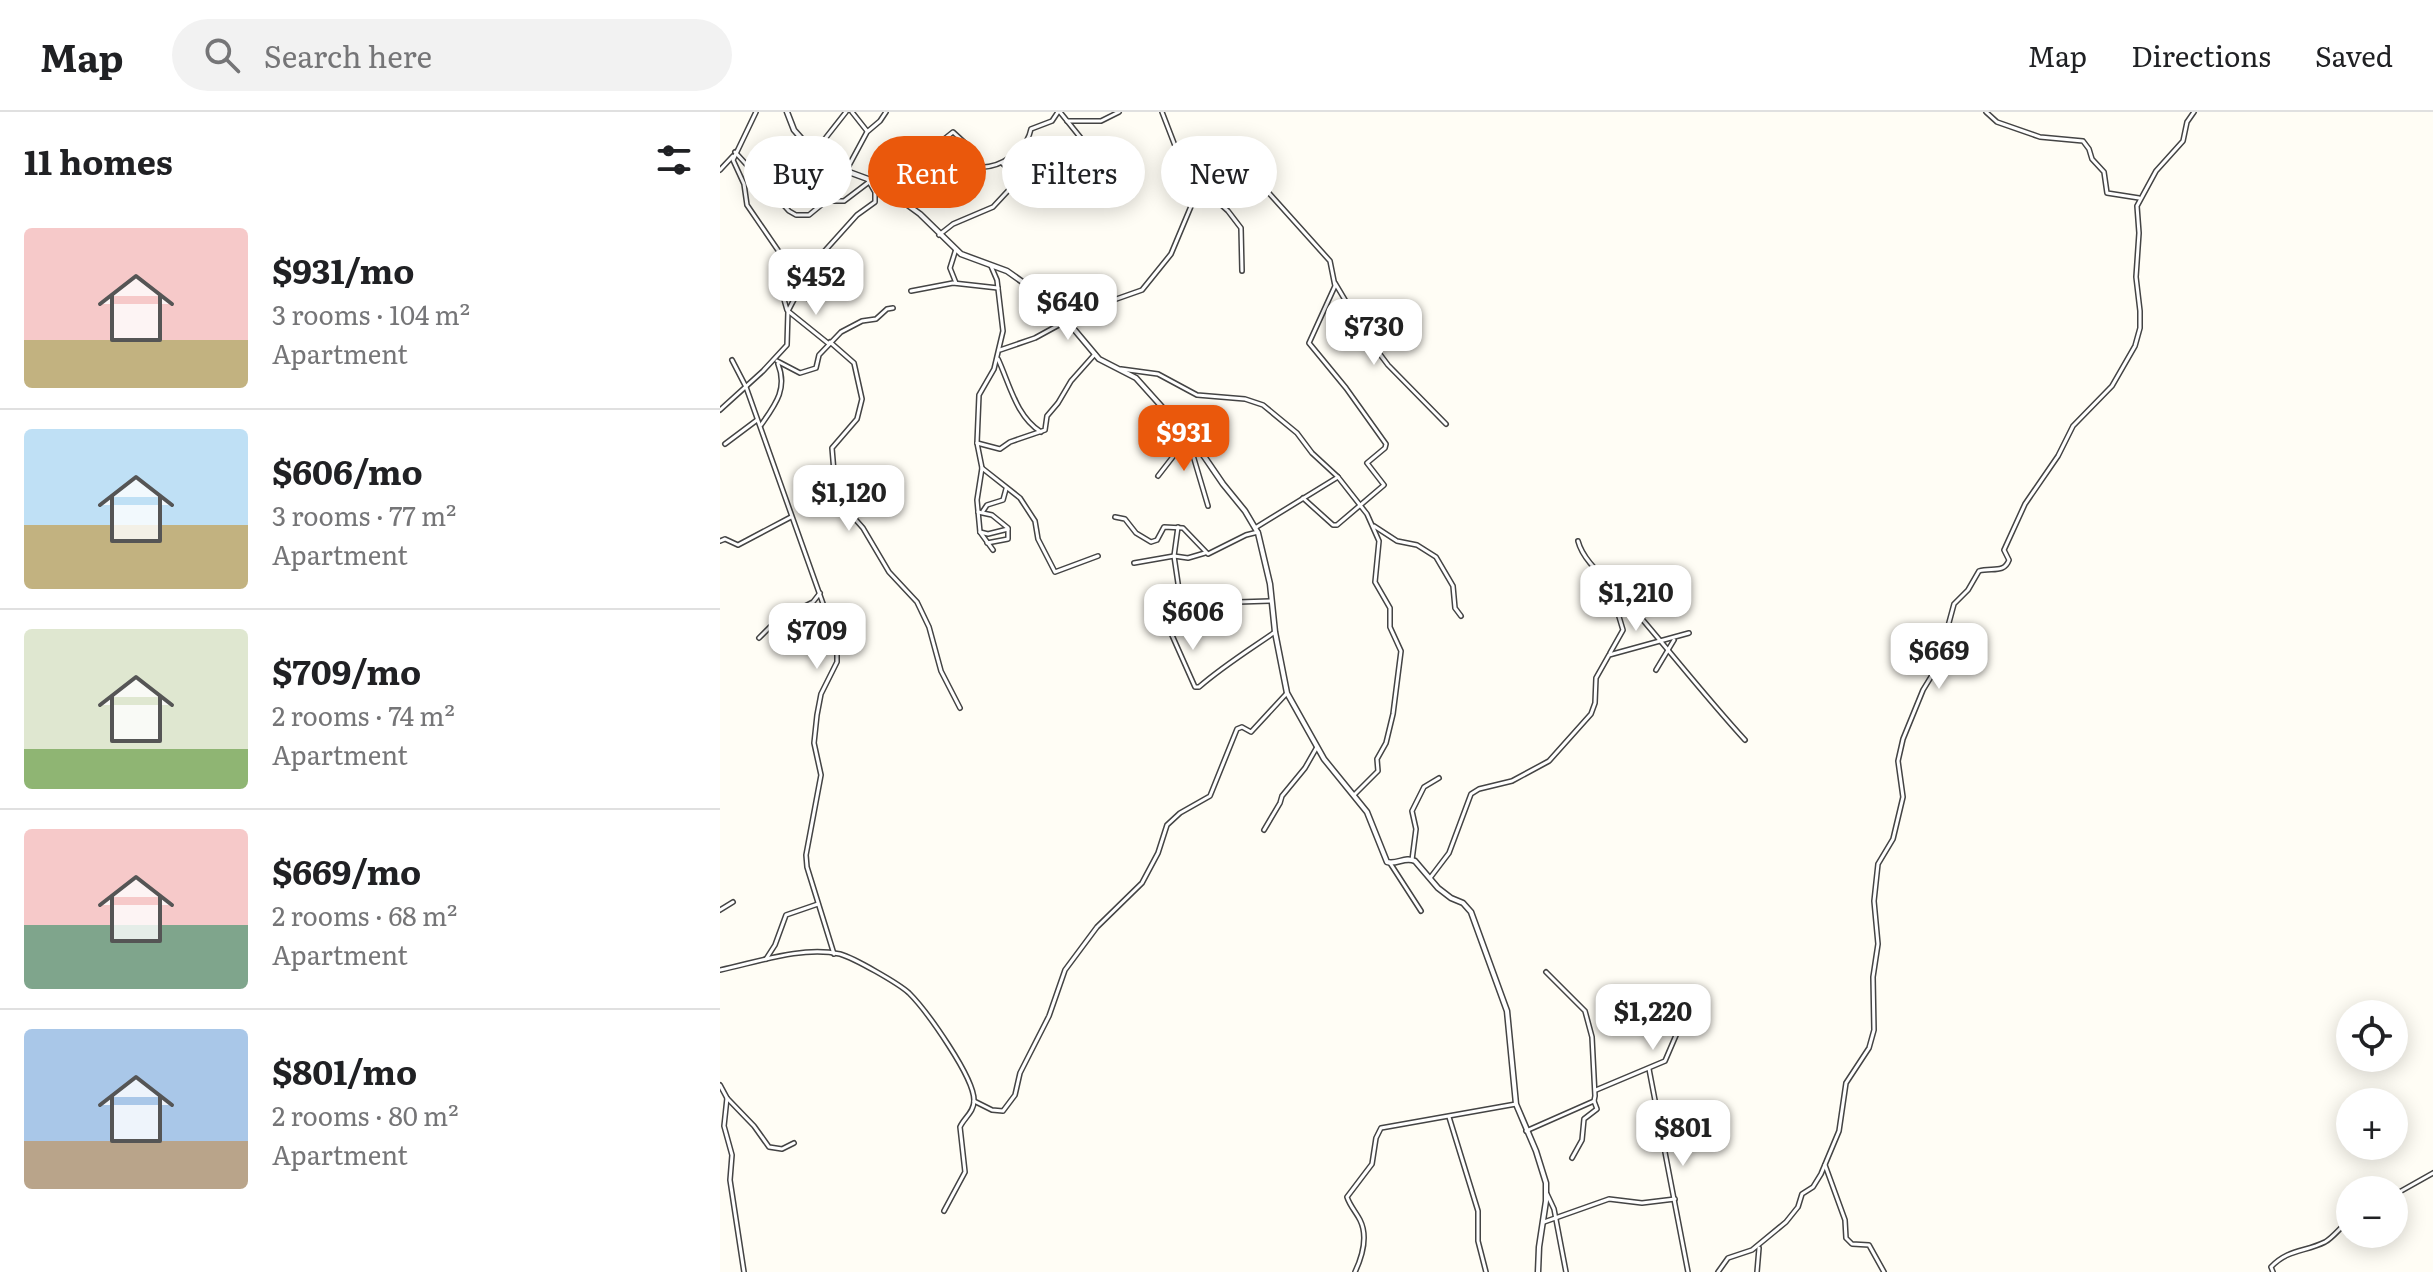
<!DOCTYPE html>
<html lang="en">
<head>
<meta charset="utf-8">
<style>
	:root { --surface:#fff; --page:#f2f2f2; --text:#202124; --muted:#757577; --line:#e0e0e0; --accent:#ea580c }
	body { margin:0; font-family:Literata,serif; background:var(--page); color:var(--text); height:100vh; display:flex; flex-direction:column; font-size:30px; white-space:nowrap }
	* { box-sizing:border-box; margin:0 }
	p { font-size:26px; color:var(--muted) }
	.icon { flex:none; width:44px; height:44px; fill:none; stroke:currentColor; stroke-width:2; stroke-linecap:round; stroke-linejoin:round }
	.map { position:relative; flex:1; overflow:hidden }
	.panel { display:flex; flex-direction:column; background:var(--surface); width:720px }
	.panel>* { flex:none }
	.guide { position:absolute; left:24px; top:24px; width:760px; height:72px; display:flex; gap:16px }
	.tools { position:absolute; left:1616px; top:888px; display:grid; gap:16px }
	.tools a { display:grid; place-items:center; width:72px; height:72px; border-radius:50%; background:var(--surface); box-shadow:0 4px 20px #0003; font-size:40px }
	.price { position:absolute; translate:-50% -68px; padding:0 18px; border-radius:16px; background:#fff; color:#222; font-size:26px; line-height:52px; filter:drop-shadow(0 2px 4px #0008) }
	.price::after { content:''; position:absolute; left:50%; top:48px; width:24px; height:18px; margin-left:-12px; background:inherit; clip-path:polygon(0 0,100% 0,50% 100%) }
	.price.on { background:var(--accent); color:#fff }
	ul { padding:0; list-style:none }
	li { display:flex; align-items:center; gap:24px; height:200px; padding:0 24px }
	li+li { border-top:2px solid var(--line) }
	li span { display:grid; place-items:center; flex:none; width:224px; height:160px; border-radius:8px; color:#555 }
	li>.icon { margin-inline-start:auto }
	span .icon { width:96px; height:96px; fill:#fffc; stroke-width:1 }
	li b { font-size:34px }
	h2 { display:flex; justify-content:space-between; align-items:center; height:96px; padding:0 24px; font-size:34px }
	.pill { padding:0 28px; border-radius:36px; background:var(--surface); box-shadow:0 4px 20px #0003; font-size:28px; line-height:72px }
	.pill.on { background:var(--accent); color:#fff }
	header { display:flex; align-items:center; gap:48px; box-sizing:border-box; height:112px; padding:0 40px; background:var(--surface); border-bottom:2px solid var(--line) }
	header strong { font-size:38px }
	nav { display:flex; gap:44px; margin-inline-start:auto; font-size:28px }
	.search { width:560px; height:72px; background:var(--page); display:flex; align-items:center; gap:20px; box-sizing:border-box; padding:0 28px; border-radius:44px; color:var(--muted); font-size:30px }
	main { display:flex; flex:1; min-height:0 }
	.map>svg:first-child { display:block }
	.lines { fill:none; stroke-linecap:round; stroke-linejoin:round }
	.minor-casing { stroke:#444; stroke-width:6 }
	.tertiary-casing { stroke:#444; stroke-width:7 }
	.minor { stroke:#fff; stroke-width:3 }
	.tertiary { stroke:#fff; stroke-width:4 }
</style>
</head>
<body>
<header>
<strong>Map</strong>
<div class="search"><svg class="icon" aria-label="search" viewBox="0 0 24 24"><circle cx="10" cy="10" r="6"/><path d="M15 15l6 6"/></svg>Search here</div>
<nav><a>Map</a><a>Directions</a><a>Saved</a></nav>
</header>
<main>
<section class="panel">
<h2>11 homes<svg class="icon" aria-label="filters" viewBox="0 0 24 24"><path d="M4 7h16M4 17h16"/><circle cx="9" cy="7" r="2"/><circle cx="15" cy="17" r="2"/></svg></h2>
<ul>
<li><span style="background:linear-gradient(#f6c9c9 70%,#c2b280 0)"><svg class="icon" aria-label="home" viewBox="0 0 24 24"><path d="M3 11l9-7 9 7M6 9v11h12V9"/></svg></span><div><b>$931/mo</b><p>3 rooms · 104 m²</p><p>Apartment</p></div></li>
<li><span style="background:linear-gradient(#bfe0f5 60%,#c2b280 0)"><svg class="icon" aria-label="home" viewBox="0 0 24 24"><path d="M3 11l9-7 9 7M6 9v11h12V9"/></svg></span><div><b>$606/mo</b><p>3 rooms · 77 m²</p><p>Apartment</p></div></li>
<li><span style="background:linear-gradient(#dfe7d0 75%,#8fb573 0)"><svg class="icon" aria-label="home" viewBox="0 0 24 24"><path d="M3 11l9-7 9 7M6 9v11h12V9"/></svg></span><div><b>$709/mo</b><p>2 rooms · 74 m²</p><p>Apartment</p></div></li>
<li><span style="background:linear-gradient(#f6c9c9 60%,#7fa58c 0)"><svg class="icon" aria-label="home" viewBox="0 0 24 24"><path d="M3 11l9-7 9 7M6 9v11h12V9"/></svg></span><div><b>$669/mo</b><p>2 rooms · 68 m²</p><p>Apartment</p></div></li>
<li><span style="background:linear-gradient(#a9c7e8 70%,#b9a48a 0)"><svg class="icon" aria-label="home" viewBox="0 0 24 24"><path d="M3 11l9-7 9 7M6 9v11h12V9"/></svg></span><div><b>$801/mo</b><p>2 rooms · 80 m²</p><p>Apartment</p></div></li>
</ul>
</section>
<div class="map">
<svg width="1713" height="1160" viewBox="0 0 1713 1160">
	<rect width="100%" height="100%" fill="#fffdf5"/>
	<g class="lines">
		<defs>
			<g id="minor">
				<path d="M36 0 13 48 24 72 27 93 64 147 63 184 67 198"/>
				<path d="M132 0 147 19"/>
				<path d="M340 0 385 56 384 64 403 81 408 76"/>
				<path d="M442 0 474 83"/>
				<path d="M1266 0 1277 10 1320 25 1363 29 1369 37 1372 47 1384 60 1387 81 1419 86"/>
				<path d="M347 9H381L399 0"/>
				<path d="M15 40 69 99 76 103H89L106 89H124L149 70"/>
				<path d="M93 42 126 0"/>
				<path d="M282 51 299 67 324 83 353 68 363 71 385 64"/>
				<path d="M0 58 13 44"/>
				<path d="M126 59 147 20 160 9 166 0"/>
				<path d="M156 70 175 50 203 35 218 32 233 20 245 31 258 55C280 57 307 38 311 17L332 9 338 0"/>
				<path d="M486 79 508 99 521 116 522 159"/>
				<path d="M219 123 233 112 273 95 299 67"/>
				<path d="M236 137 230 156 236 171"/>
				<path d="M271 154 277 168 283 219 274 257 259 283 257 331 262 356 257 388 260 420 273 438"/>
				<path d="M615 171 647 225 668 253 726 312"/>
				<path d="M191 179 233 171 278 176"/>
				<path d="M78 180 96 192"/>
				<path d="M68 199 109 232"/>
				<path d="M110 230 134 251 142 287 137 307 112 336 115 372 127 387 128 399 143 416 169 460 197 490 209 515 221 559 240 596"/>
				<path d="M280 238 315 226 368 197 422 178 451 142 477 80 518 72 548 80 610 149 615 174 589 231 626 276 666 332 665 336 647 351 664 373 617 413H613L583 386"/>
				<path d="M278 247C290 273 296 304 321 320"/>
				<path d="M12 248 26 275 117 531V550L101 582 97 603 94 631 101 663 86 743 87 755 114 842"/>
				<path d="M57 249 80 261 96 256 99 243 121 220 142 209 156 207 167 197 173 196"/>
				<path d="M401 257 438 262 477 283 525 287 543 293 577 321 592 341 618 365 647 402 659 429 655 470 670 496V515L681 539 673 602 666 631 657 647 658 659 634 683"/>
				<path d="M0 298 43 259 67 233 68 199 92 153 137 103 155 90V80L148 68"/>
				<path d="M41 313C55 293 68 277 58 252"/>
				<path d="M257 331 280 337 290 330 325 318 327 304 338 291 351 269 375 242"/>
				<path d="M5 332 37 308"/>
				<path d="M476 332 472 340 488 394"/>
				<path d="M262 356 300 386 315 409 318 427 335 460 378 444"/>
				<path d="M438 364 469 324"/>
				<path d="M263 399 267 393 283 388 286 377"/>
				<path d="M258 400 272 403 288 416V427L267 431"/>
				<path d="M395 405 405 407 416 421 431 430 437 428 444 415 463 416 488 442 526 423 538 420"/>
				<path d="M654 414 677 429 697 433 716 445 733 474 735 496 741 504"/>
				<path d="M458 415 454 444 459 478 451 521 475 575H479C503 554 529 538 555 520"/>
				<path d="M535 416 618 365"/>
				<path d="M260 420 268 422 288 417"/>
				<path d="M0 429 5 427 18 433 71 405"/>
				<path d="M858 429C864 452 890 469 904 486 945 533 983 582 1025 628"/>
				<path d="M414 451 454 444 468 446 485 441"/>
				<path d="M454 508 477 514 518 490 550 489"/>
				<path d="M39 526 56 509 93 490 100 481"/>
				<path d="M890 541 903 518 897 498 900 482"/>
				<path d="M936 558 954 528"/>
				<path d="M544 718 560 691 562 684 585 656 597 635"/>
				<path d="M692 748 696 717 692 699 704 675 719 666"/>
				<path d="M670 751 701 799"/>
				<path d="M710 766 729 741 751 682 759 677 792 669 829 649 871 602 875 591 876 566 889 543 969 521"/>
				<path d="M0 798 13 790"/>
				<path d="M46 847 55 833 66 803 98 792"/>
				<path d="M0 858C38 850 81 834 120 842 134 846 178 871 189 881 206 898 255 966 254 989 254 1000 244 1006 240 1015L245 1060 224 1099"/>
				<path d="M929 957 968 1160"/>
				<path d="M0 973 7 986 4 1014 12 1043 10 1068 24 1160"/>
				<path d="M876 978 945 949 972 886"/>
				<path d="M7 986 34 1014 49 1035 62 1037 74 1031"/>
				<path d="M254 989 272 998 283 999 295 983 300 961 329 904 345 858 377 815 422 771 438 741 447 713 460 701 490 684 517 617 522 615 531 620 567 581"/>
				<path d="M729 1005 758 1099V1129L766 1160"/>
				<path d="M806 1019 874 989 875 984 872 925 865 899 826 860"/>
				<path d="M852 1046 862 1028 864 1007 877 997 874 989"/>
				<path d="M1105 1053 1125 1108 1126 1126 1132 1132 1149 1133 1164 1160"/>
				<path d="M827 1082 834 1097 846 1160"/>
				<path d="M1674 1083 1713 1061"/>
				<path d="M824 1110 889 1087 922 1091 955 1087"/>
				<path d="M635 1160C642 1145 648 1124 640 1108 636 1100 630 1094 627 1085L652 1052 656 1026 661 1016 796 992"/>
				<path d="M998 1160 1008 1146 1032 1138 1066 1110 1078 1095 1082 1082 1093 1075 1101 1062 1119 1019 1126 971 1149 936 1154 918 1153 865 1158 832 1154 789 1158 752 1173 727 1183 685 1178 649 1183 627 1203 578 1225 542 1224 529 1234 492 1248 478 1259 459C1271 455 1284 462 1289 448L1284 438 1305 392 1338 344 1353 314 1392 274 1415 234 1420 216V199L1416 165 1419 121 1417 94 1436 59 1463 29 1467 10 1474 0"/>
				<path d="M1037 1160 1039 1136"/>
				<path d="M1553 1160 1551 1155C1568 1137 1585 1140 1605 1130 1614 1125 1621 1114 1630 1108"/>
			</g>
			<path id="tertiary" d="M67 0 74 18 99 46 118 56 156 70 200 102 241 142 287 159 332 191 379 247 416 266 477 334 503 372 525 399 538 421 550 472 555 520 567 581 604 647 647 700 667 750C677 753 685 744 695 749L718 776 731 786 743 791 751 800 787 899 796 992 816 1039 826 1071V1089L819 1135 818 1160"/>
		</defs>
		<use href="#minor" class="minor-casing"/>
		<use href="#tertiary" class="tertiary-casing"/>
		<use href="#minor" class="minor"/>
		<use href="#tertiary" class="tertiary"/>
	</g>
</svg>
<div class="tools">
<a><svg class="icon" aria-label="locate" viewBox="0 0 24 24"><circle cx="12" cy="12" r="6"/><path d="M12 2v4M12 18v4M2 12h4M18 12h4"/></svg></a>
<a>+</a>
<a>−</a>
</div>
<b class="price" style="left:96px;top:205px">$452</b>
<b class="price" style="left:348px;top:230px">$640</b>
<b class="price" style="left:654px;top:255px">$730</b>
<b class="price on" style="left:464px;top:361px">$931</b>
<b class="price" style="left:129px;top:421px">$1,120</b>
<b class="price" style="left:916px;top:521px">$1,210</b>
<b class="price" style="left:473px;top:540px">$606</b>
<b class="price" style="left:97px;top:559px">$709</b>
<b class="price" style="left:1219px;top:579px">$669</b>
<b class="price" style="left:933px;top:940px">$1,220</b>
<b class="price" style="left:963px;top:1056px">$801</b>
<div class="guide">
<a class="pill">Buy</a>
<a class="pill on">Rent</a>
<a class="pill">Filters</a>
<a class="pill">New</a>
</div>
</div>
</main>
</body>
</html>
